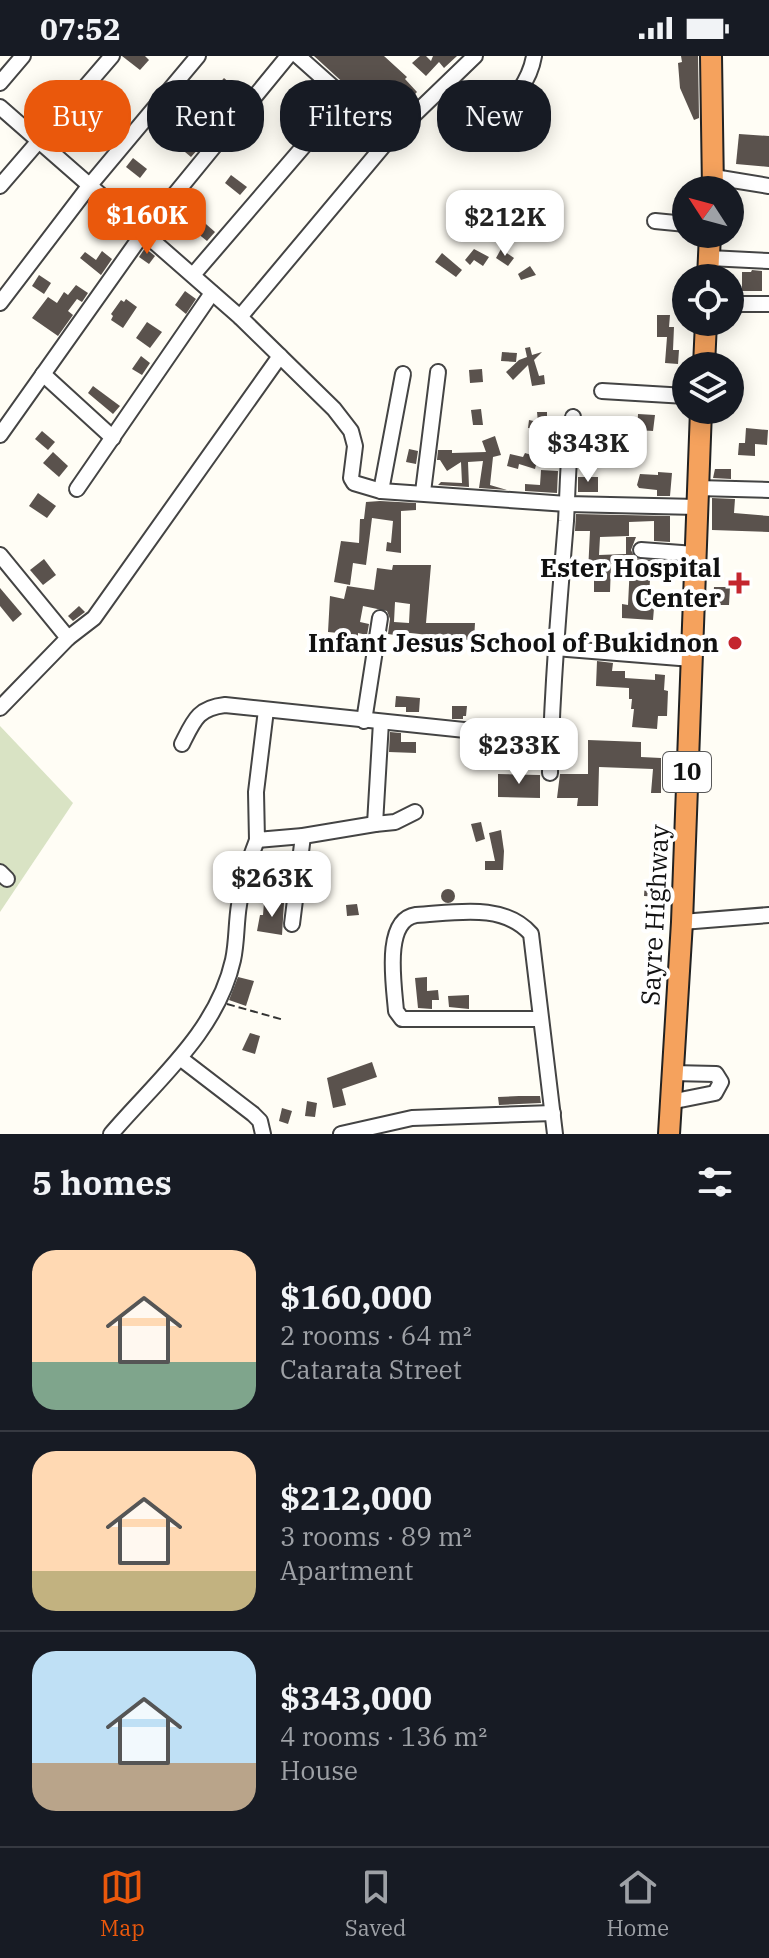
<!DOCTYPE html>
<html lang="en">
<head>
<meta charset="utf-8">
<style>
	:root { --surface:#171b24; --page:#242831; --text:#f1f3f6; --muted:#9ea1a6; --line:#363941; --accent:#ea580c }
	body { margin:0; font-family:"IBM Plex Serif",serif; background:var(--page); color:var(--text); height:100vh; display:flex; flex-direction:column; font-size:30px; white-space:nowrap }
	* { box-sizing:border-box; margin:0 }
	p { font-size:26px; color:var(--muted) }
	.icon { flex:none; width:44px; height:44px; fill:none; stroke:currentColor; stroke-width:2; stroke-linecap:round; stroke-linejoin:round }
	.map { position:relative; height:1078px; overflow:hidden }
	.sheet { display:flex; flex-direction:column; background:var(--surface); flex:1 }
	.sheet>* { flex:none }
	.hud { position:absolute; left:24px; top:24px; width:722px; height:72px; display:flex; gap:16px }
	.needle { width:52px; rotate:306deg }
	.tools { position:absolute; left:672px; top:120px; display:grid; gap:16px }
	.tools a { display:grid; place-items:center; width:72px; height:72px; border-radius:50%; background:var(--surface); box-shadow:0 4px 20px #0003; font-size:40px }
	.price { position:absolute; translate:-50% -68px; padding:0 18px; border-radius:16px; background:#fff; color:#222; font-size:26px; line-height:52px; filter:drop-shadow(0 2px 4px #0008) }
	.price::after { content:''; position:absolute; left:50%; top:48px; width:24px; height:18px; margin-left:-12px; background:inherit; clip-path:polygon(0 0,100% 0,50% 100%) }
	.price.active { background:var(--accent); color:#fff }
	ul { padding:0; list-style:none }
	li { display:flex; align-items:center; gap:24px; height:200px; padding:0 32px }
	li+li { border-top:2px solid var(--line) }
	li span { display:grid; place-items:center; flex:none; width:224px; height:160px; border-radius:24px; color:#555 }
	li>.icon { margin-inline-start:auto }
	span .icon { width:96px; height:96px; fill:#fffc; stroke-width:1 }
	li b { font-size:34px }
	h2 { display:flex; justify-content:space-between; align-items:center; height:96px; padding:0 32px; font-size:34px }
	.tag { padding:0 28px; border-radius:32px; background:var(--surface); box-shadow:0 4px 20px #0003; font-size:28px; line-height:72px }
	.tag.active { background:var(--accent); color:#fff }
	.status { display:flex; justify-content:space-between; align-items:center; height:56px; padding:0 40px; background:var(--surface); direction:ltr }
	.status svg { height:22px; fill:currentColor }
	.dock { display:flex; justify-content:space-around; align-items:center; height:112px; border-top:2px solid var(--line); background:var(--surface); font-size:22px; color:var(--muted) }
	.dock a { display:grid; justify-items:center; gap:4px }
	.dock .active { color:var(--accent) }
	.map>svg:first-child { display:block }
	.cemetery { fill:#d9e3c4 }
	.building { fill:#5a524d; fill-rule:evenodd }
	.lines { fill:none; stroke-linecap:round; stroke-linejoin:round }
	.minor-casing { stroke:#444; stroke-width:18 }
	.highway-casing { stroke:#222; stroke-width:24 }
	.path { stroke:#333; stroke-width:2; stroke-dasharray:8 4; stroke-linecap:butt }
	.minor { stroke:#fff; stroke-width:14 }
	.highway { stroke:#f5a25d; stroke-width:20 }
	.poi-dot { fill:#c4262e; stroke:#fff; stroke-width:3 }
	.labels { text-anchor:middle; stroke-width:8; stroke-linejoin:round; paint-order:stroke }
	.shield { fill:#fff; stroke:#585858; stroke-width:2 }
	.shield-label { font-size:24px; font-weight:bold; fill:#111 }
	.poi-label { font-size:26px; font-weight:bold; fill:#111; stroke:#fff; text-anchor:end }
	.street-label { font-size:26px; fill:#111; stroke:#fff }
</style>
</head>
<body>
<div class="status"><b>07:52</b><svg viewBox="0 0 49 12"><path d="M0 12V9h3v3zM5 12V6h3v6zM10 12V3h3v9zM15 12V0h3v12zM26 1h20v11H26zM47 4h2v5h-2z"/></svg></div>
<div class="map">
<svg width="769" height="1078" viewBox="0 0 769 1078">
	<rect width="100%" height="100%" fill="#fffdf5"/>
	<path class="cemetery" d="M0 670 73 747 0 856Z"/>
	<g class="building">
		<path d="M122 0H145L149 4 140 14Z"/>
		<path d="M314 0H384L407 21 405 23 417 36 406 47 394 34 391 36 389 34 371 52Z"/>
		<path d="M420 0H426L431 5 433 0H457L444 12 439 6 426 20 412 7Z"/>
		<path d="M681 0H698L699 62 694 64 680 32 678 7 682 6Z"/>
		<path d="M224 22 241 37 234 46 229 42 220 52 214 47 198 73 208 82 191 101 173 86 195 65 191 62 200 50 191 43 197 37 205 43Z"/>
		<path d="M542 51 545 71 520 72 518 53Z"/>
		<path d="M739 78 769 80V111L736 108Z"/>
		<path d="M133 102 147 113 140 122 126 111Z"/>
		<path d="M231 119 247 131 240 139 225 127Z"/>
		<path d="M134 132 153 149 142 162 123 145Z"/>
		<path d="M181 146 215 176 207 185 172 157Z"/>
		<path d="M479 154 490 162 473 181 466 177Z"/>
		<path d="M145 192 155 200 149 208 139 201Z"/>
		<path d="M474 193 489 201 483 210 474 204 470 209 465 204Z"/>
		<path d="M501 193 514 202 508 210 496 202Z"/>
		<path d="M102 195 112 203 101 219 80 202 85 196 96 204Z"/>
		<path d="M442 197 462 214 456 221 435 206Z"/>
		<path d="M530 210 536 219 521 224 518 218Z"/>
		<path d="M752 214 762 215V235H742V216H751Z"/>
		<path d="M39 219 51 227 44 238 32 230Z"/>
		<path d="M76 229 88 237 82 246 77 243 68 255 73 259 58 280 32 262 48 241 57 247 64 236 68 239Z"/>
		<path d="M185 235 196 243 186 258 175 249Z"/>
		<path d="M126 243 137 251 123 272 111 264 113 260 111 258 121 244 124 246Z"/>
		<path d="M657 259H670L669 271H674L673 294H679L678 308 665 307 667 281H657Z"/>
		<path d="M147 266 162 276 150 292 136 282Z"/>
		<path d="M530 291 532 299 542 296 534 304 539 320 544 319 545 328 532 330 528 309 513 324 506 316 519 304 527 301 525 292Z"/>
		<path d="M502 296 517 297 516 306 501 305Z"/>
		<path d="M141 300 150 307 142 319 132 313Z"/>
		<path d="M482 313 483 326 470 327 469 314Z"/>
		<path d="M93 330 120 350 113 358 88 337Z"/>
		<path d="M481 353 483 369H473L471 354Z"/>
		<path d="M537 356H547V364L562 367 561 375 528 372 529 364 538 366Z"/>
		<path d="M638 358 655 359 653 375 637 374Z"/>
		<path d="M746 372 768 374 767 389 755 388V400L738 399 739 387H745Z"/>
		<path d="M42 375 55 386 48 394 35 383Z"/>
		<path d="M495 380 501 399 493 401 490 429 507 434 479 432 483 405 468 406 469 431 438 429 441 426 462 427 461 406 447 415 440 404H437L438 394H452V397L486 396 482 385Z"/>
		<path d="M409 393 418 395 416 408 406 406Z"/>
		<path d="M53 396 68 410 59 421 43 407Z"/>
		<path d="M525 397 538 401 535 413 519 408 518 413 507 410 510 398 523 401Z"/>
		<path d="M715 413H731V423L713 422Z"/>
		<path d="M541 414 558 415 557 437 525 435V428L540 429Z"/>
		<path d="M658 416 672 417 670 440H657V434L639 432 637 429 640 418 658 419Z"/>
		<rect x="578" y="421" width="20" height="15"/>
		<path d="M38 437 56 450 47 462 29 450Z"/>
		<path d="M712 442 735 443 734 457 769 460V476L712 474Z"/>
		<path d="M380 445 416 447V454L401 455V497L386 495 387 486 391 487 393 465 372 462 366 509 353 507 350 529 334 526 341 485 359 487 360 463H364L366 446Z"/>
		<path d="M576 458 670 460V486L654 485V465L629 466V480L600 481 599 499 626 498V481H636L631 494 635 502 670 506V508L651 509 649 539 669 538V552H654L653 564 622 562V548L628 549 630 508H611L610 536H594V516H588L590 475H575Z"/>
		<path d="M44 503 56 519 43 529 30 514Z"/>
		<path d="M393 509H431L426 567H475L474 584 427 582 428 579 402 576V580L388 578 390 563 387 555 363 550 360 566 369 568 367 579 358 577V588L339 589V577L328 576 330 540 344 543 347 530 374 534 377 512 392 514ZM395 546 410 548 409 567 394 566Z"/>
		<path d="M714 531H730L729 549H713Z"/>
		<path d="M0 532 22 558 13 566 0 550Z"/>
		<path d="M79 550 85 556 73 565 68 560Z"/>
		<path d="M597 605 613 607 612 615H625V622L655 624V618L665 619 664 634 668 635 667 660H658L657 673 632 671 634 653H631L632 643H629V632L596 630Z"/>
		<path d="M396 640 420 642 419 656H406V651H395Z"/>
		<path d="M452 650H467L466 660H463V663H452Z"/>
		<path d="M390 676 401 677V686H416V697L389 696Z"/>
		<path d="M588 684 641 686V701L661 702V737H651L653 713 599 711 598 750H577L578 742H557L560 718H588Z"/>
		<path d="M498 718 540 719V742L498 741Z"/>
		<path d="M481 766 485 783 476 786 471 768Z"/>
		<path d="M501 774 504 795 503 814H485V805H495L489 777Z"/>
		<path d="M284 801 285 825 269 826 268 805Z"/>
		<path d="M645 825 663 826 662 841 644 840Z"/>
		<circle cx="448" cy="840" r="7"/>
		<path d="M264 846 284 847 282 879 257 875 260 859H263Z"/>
		<path d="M357 848 359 859 347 860 346 849Z"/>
		<path d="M238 921 254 925 246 950 229 944Z"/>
		<path d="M427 921V935L438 934 439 944H432V953L418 952 415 922Z"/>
		<path d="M469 939V953L449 951 448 940Z"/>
		<path d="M250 977 260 980 255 998 242 994Z"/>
		<path d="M372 1006 377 1021 342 1033 346 1049 333 1052 327 1022Z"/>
		<path d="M519 1040H540L541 1047 499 1049 498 1041Z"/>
		<path d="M307 1045 317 1047 315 1061 305 1060Z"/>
		<path d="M282 1052 292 1055 288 1068 279 1065Z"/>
	</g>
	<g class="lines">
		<defs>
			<g id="minor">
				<path d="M298 0 390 82"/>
				<path d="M0 27 23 0"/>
				<path d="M0 51 240 261 334 353 351 375 355 390 351 422 354 427 381 435 567 448 697 451"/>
				<path d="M487 72C507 50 529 30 534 0"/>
				<path d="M714 121 769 130"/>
				<path d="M0 130 112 0"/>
				<path d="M655 165 686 168"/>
				<path d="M709 202 769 205"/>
				<path d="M193 219 346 41"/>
				<path d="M0 247 90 129 198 0"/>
				<path d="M730 248H769"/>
				<path d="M240 261 390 82 475 0"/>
				<path d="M43 318 113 382"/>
				<path d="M602 335 686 340"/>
				<path d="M0 379 144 176 288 0"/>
				<path d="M697 432 769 434"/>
				<path d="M77 433 212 237"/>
				<path d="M381 435 403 318"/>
				<path d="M423 436 438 316"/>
				<path d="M641 494 695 498"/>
				<path d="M0 499 68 582 0 652"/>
				<path d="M68 582 94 562 280 300"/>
				<path d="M555 592 692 603"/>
				<path d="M266 654 256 736 257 784 303 780 375 768"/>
				<path d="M364 665 380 562"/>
				<path d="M381 666 375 768 395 766 415 756"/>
				<path d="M182 688C194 664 198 652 225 649L551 683"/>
				<path d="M550 717C552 633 559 549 566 465 568 430 568 396 573 361"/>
				<path d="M0 816 7 823"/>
				<path d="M682 866 769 859"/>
				<path d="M292 868 303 780"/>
				<path d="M541 963H402L396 955C394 929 383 864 416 859 454 857 503 846 531 878L555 1078"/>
				<path d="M180 1002 253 1058 260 1065 263 1078"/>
				<path d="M670 1046 715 1037 721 1026 716 1018 672 1017"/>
				<path d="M111 1078C156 1025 217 976 233 904 237 886 236 867 239 849 242 827 249 804 257 784"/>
				<path d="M341 1078 412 1062 553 1057"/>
			</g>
			<g id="highway">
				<path d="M711 0 713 134"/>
				<path d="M708 222 710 178"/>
				<path d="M704 310 706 266"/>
				<path d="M669 1078 682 866 701 354"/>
			</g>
		</defs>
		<use href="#minor" class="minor-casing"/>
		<use href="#highway" class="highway-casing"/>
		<path class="path" d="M227 948 284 964"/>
		<use href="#minor" class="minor"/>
		<use href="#highway" class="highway"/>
	</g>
	<g class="poi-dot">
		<path d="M735 515h8v8h8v8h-8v8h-8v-8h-8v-8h8z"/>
		<circle cx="735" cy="587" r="8"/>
	</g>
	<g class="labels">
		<rect class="shield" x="663" y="696" width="48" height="40" rx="6"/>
		<g class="shield-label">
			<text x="687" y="724">10</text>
		</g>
		<g class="poi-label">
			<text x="721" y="521">Ester Hospital<tspan x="721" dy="30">Center</tspan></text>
			<text x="719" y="596">Infant Jesus School of Bukidnon</text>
		</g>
		<g class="street-label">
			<text transform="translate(655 859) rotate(-87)" y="9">Sayre Highway</text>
		</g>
	</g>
</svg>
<div class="tools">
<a><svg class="needle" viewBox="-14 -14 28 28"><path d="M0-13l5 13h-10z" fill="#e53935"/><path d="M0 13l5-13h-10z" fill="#9ea1a6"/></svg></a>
<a><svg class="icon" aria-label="locate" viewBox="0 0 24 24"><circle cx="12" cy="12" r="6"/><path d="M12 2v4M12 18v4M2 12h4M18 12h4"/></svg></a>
<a><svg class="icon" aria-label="layers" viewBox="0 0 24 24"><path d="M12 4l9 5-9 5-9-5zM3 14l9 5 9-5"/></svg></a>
</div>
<b class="price active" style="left:147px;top:200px">$160K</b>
<b class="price" style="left:505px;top:202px">$212K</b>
<b class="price" style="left:588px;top:428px">$343K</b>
<b class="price" style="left:519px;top:730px">$233K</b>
<b class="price" style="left:272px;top:863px">$263K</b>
<div class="hud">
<a class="tag active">Buy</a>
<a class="tag">Rent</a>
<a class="tag">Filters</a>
<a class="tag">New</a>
</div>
</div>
<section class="sheet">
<h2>5 homes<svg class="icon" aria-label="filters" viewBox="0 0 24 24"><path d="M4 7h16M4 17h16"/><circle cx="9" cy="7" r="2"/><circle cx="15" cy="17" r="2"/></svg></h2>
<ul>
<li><span style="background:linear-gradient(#ffd9b3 70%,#7fa58c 0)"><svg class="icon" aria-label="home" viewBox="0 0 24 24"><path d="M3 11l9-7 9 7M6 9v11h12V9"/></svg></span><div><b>$160,000</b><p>2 rooms · 64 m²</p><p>Catarata Street</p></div></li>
<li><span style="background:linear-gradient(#ffd9b3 75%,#c2b280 0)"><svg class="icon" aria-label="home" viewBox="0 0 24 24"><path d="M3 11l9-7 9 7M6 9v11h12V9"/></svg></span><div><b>$212,000</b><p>3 rooms · 89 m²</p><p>Apartment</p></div></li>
<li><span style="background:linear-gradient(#bfe0f5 70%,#b9a48a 0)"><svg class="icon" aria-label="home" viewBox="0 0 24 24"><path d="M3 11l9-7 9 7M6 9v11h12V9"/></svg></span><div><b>$343,000</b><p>4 rooms · 136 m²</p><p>House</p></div></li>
</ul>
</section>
<nav class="dock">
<a class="active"><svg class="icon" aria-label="map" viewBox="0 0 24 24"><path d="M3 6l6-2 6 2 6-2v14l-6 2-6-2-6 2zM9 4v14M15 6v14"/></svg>Map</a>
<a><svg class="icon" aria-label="saved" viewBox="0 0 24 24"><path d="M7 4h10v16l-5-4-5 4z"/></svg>Saved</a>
<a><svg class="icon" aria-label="home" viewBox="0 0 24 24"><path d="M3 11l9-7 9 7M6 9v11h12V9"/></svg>Home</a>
</nav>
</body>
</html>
